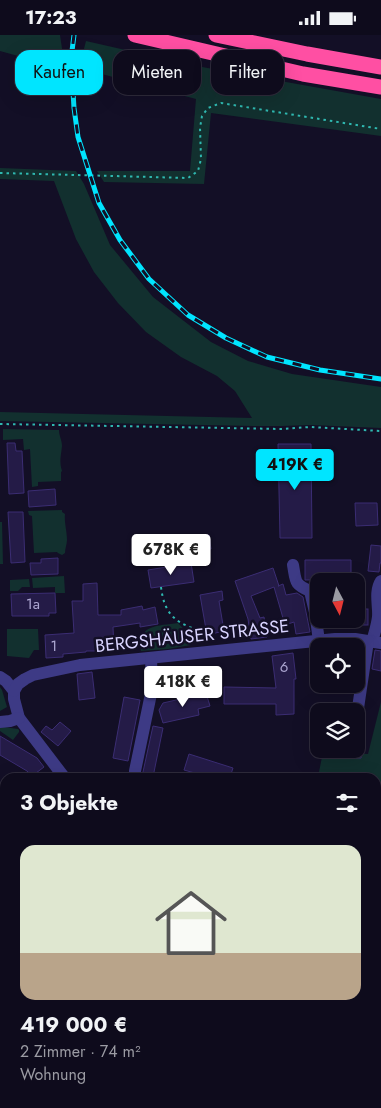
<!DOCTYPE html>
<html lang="de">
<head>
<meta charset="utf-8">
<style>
	:root { --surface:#0e0b1c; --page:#1c1929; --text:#f1f3f6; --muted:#9b9ba3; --line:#2e2b3b; --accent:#00e5ff }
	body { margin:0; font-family:Jost,sans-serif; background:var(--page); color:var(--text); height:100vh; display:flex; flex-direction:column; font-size:19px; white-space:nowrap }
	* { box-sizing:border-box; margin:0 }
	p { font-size:16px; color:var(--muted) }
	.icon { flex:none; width:28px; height:28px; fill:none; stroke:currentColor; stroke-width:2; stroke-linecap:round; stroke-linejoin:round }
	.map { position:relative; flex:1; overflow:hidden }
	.panel { position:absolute; left:0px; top:738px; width:381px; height:336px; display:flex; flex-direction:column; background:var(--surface); border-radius:15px 15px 0 0; box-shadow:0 5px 20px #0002,0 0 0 1px var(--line) }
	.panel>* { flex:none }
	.banner { position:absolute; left:15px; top:15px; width:351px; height:45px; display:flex; gap:10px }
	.needle { width:32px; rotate:173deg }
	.controls { position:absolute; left:310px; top:538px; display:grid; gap:10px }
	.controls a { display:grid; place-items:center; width:55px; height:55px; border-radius:10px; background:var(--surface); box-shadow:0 5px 20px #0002,0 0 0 1px var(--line); font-size:25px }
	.price { position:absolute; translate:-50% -42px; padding:0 11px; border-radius:5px; background:#fff; color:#222; font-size:16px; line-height:32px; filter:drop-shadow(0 1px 2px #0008) }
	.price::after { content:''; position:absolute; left:50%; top:30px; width:15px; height:11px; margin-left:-8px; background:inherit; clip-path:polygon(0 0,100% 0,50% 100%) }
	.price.selected { background:var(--accent); color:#111 }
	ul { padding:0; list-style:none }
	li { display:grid; align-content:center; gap:10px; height:265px; padding:0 20px }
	li span { display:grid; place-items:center; height:155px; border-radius:15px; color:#555 }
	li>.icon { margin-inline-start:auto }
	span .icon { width:90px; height:90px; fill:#fffc; stroke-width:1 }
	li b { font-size:21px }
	h2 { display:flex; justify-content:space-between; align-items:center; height:60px; padding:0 20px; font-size:21px }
	.chip { padding:0 18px; border-radius:15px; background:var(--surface); box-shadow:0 5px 20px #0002,0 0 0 1px var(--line); font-size:18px; line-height:45px }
	.chip.selected { background:var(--accent); color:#111 }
	.status { display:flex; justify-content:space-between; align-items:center; height:35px; padding:0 25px; background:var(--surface); direction:ltr }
	.status svg { height:14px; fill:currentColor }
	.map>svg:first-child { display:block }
	.green { fill:#12302f }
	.building { fill:#241b47; stroke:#3b2d73 }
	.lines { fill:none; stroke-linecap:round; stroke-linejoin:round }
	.path { stroke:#2fb8b0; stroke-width:2; stroke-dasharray:2.5 4; stroke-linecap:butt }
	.minor { stroke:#3d3a85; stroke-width:12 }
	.highway { stroke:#ff4fa3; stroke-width:15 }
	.rail-casing { stroke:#00e5ff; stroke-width:5 }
	.rail { stroke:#130f26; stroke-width:3; stroke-dasharray:9; stroke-linecap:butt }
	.labels { text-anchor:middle; stroke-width:5; stroke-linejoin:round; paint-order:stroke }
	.number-label { font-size:15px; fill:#aca6d1 }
	.street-label { font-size:18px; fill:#d9d4ff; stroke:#130f26 }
</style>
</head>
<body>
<div class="status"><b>17:23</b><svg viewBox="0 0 49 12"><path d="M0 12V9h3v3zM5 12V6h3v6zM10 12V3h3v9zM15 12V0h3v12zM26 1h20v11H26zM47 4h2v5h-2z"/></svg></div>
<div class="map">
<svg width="381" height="1073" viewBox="0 0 381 1073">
	<rect width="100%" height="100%" fill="#130f26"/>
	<g class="green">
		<path d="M0 0H60L65 34 0 16Z"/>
		<path d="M86 6 191 30 381 64V101L211 78 204 149 104 147 97 136H190L196 64 79 33Z"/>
		<path d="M0 133 76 136 84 149 110 210 153 262 211 307 248 326 292 339 381 352V393L311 390 282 391H253L0 386V377L252 383 235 356 217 341 181 322 146 297 118 268 94 237 76 204 54 146 0 144Z"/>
		<path d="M3 394 59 395C59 401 62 405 62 411 61 421 59 426 62 436L61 437V446L38 447V451L32 452 30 414 24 415 23 404 3 405Z"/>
		<path d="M62 475V477L65 479C64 487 67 496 67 505 67 509 65 513 65 518L62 520 58 518 57 517 34 518 32 481 29 480 28 476Z"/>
		<path d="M0 487H2L3 529H0Z"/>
		<path d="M64 541 65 558H55V552L33 553 32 543Z"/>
		<path d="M29 544 30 552H22L18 556H10V545Z"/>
		<path d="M178 588 190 601 191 610 168 614 141 616C137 589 158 591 178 588Z"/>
		<path d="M7 594H38L39 615H34L29 623 7 621Z"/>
		<path d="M0 652 2 655 7 672 0 676Z"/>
		<path d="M381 667V862L376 863V742H318L323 717 368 719Z"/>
		<path d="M4 692 18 694 19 695V697L13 705 0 696V693Z"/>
		<path d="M376 918H381V1038L376 1025Z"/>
	</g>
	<g class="building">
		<path d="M7 408H15L16 416H22L24 458 9 459Z"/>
		<path d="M278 409H311L312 503H280Z"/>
		<path d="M55 454 56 470 29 472 28 456Z"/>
		<path d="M355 468H377L378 490 356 491Z"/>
		<path d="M8 477H23L25 527 11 528Z"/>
		<path d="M209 500 211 514 189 518 187 504Z"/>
		<path d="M371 510 381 511V528H380L379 537 368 536Z"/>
		<path d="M58 523V539L31 540 30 528H41V524Z"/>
		<path d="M305 525H351V544L305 545Z"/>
		<path d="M191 528 194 547 151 553 148 535Z"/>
		<path d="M273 533 279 551H278L283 549 286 560 297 558 303 562 310 597 296 599 294 587 285 590 274 552 251 561 260 583 264 582 267 602 251 604 248 584 235 546Z"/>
		<path d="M97 548 98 580H121V575L142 571 143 575 155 572 158 589 140 592V588L113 592 114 616H86V617L63 619V622L46 623 45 600 74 598 72 566H83V549Z"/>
		<path d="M222 556 223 565 219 566 224 596 207 600 200 560Z"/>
		<path d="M55 558 56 578H49V581H12L11 559Z"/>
		<rect x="356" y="574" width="12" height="16"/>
		<path d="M375 615 381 616V636L372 634Z"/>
		<path d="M293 618 296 644H294V679L276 680V669H224V652L276 653 272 621Z"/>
		<path d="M92 637 95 663 79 665 77 639Z"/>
		<path d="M206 658 210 671 198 674 199 680 163 688 159 675 163 668Z"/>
		<path d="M124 662 140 665 128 726 113 723Z"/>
		<path d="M60 687 71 696 58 711 41 697 46 691 52 695Z"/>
		<path d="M153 691 163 693 153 742H143V737Z"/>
		<path d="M356 693 365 695 361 723H356Z"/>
		<path d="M0 701 37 723 44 732 32 741 27 736 0 720Z"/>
		<path d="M189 719 233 733 230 742H209L184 735Z"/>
	</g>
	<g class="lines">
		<g class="path">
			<path d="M0 138 188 143 198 136 201 124 200 93 202 81 208 73 221 68 381 94"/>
			<path d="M0 389 282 394 310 392 381 396"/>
			<path d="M161 552C164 576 172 586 195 594L197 606"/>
			<path d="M195 594 205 592"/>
			<path d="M0 992 5 1026"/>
			<path d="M46 1069 47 1073"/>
		</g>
		<g class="minor">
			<path d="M293 530C296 547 294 549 310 556L315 577 319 606"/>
			<path d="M372 607C374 599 377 591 378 582 379 571 374 557 381 546"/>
			<path d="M0 642 6 646 14 656V664L19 683 64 742"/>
			<path d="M14 656 18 649 25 644 33 640 80 630 335 604H355L381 608"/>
			<path d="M358 673 368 606"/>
			<path d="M0 687 10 686 19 683"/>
			<path d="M135 742V736L152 654 151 623"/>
			<path d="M376 907 381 906"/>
			<path d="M0 920 5 921"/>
			<path d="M376 935 381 939"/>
			<path d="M296 1069 297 1073"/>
			<path d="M97 1073 98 1069"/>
		</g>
		<g class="highway">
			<path d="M135 0 303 39 381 52"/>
			<path d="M216 0 307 19 381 32"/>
		</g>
		<defs>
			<path id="rail" d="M74 0 71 24 74 73 78 102 99 168 120 205 149 244 188 280 226 303 267 322 320 335 381 344"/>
		</defs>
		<use href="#rail" class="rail-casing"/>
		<use href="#rail" class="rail"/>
	</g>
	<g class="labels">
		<g class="number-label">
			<text x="33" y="574">1a</text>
			<text x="54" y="616">1</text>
			<text x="284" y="637">6</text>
		</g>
		<g class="street-label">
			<text transform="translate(192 601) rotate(-6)" y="6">BERGSHÄUSER STRASSE</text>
		</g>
	</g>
</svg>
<div class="controls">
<a><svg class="needle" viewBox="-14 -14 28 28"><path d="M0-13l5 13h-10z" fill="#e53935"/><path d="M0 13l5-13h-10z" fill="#9b9ba3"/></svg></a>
<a><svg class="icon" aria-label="locate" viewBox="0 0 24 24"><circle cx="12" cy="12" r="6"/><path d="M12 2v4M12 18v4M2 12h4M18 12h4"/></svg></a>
<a><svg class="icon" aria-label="layers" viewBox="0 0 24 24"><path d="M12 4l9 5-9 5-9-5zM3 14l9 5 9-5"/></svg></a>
</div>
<b class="price selected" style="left:295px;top:456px">419K €</b>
<b class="price" style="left:171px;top:541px">678K €</b>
<b class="price" style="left:183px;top:673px">418K €</b>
<div class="banner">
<a class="chip selected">Kaufen</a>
<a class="chip">Mieten</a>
<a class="chip">Filter</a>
</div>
<section class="panel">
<h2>3 Objekte<svg class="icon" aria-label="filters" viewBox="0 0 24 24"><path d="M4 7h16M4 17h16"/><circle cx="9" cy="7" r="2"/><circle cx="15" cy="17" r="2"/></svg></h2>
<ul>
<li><span style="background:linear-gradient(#dfe7d0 70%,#b9a48a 0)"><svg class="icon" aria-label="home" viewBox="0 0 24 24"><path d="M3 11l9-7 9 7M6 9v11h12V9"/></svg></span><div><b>419 000 €</b><p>2 Zimmer · 74 m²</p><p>Wohnung</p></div></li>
</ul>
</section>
</div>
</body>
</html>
